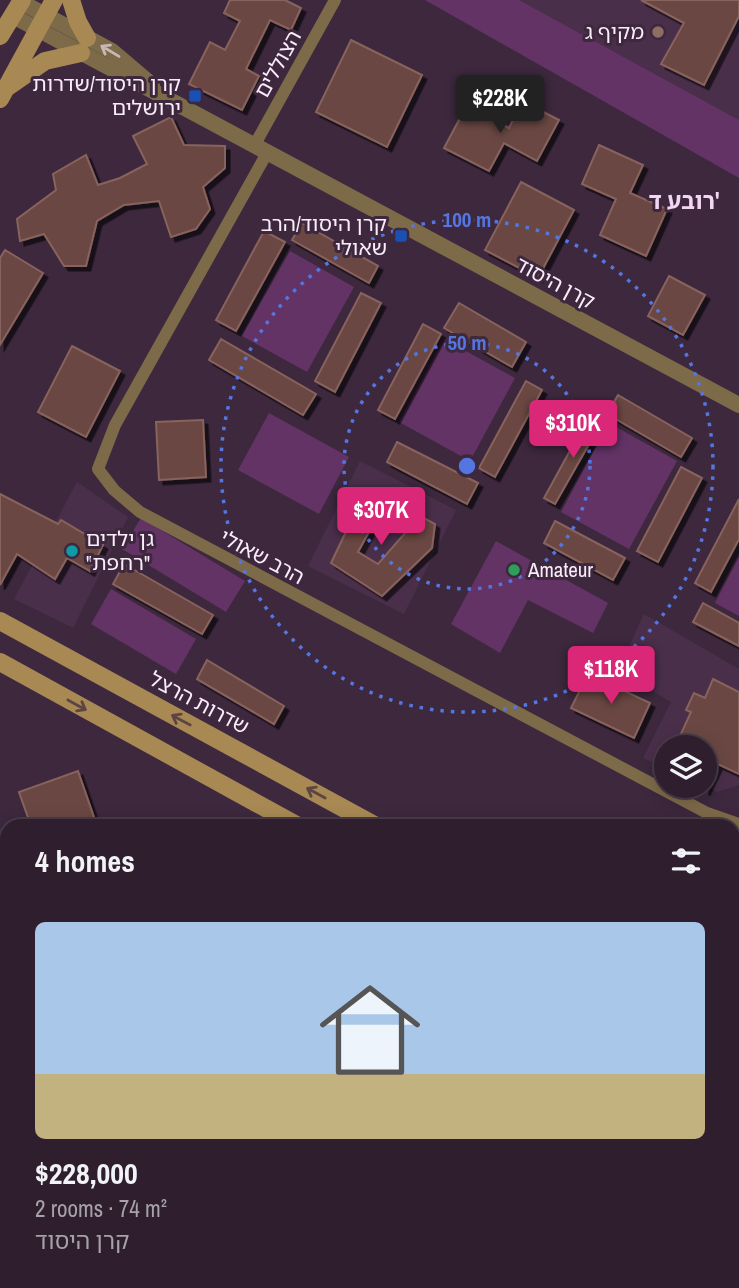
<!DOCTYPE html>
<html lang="en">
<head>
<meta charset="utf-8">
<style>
	:root { --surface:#2e1e2e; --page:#3a2b3a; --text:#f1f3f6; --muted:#a7a2aa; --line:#493c4a; --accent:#db2777 }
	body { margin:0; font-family:"Archivo Narrow","Noto Sans Hebrew",sans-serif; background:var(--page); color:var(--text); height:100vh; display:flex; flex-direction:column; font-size:26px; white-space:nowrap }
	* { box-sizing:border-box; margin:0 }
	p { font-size:23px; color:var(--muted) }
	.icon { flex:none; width:38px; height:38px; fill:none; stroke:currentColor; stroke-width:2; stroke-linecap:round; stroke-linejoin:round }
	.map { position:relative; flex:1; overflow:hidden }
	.side { position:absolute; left:0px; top:819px; width:740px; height:469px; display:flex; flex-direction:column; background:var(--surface); border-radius:21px 21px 0 0; box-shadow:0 4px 18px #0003,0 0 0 2px var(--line) }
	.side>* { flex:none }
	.controls { position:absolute; left:654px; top:735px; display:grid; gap:14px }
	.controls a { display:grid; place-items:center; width:63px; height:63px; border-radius:50%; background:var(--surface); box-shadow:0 4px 18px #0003,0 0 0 2px var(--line); font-size:35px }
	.price { position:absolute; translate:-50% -60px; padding:0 16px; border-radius:7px; background:var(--accent); color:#fff; font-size:23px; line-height:46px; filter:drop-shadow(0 2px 4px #0008) }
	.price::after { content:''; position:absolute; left:50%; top:42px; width:21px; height:16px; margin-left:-10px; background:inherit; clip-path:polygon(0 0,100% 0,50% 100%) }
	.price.selected { background:#222; color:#fff }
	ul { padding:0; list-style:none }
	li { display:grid; align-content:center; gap:14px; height:371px; padding:0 35px }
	li span { display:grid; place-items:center; height:217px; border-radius:10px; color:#555 }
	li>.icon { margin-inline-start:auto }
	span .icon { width:126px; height:126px; fill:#fffc; stroke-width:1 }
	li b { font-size:30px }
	h2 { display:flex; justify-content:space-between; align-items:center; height:84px; padding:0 35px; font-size:30px }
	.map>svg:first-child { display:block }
	.built { fill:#4a2f4b }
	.green { fill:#633366 }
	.building { fill:#6a4742; stroke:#88635d; stroke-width:2; filter:url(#shadow) }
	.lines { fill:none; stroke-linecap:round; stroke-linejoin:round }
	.minor { stroke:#7d6a49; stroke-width:12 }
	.tertiary { stroke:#7d6a49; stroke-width:16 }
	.secondary { stroke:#a88953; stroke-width:18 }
	.oneway { stroke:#c8b8b4 }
	.oneway2 { stroke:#5d4544 }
	.ring { fill:none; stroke:#5476e1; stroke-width:3.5; stroke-dasharray:3.5 7 }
	.education-dot { fill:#8d6e63; stroke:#3d283e; stroke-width:2.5 }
	.transit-dot { fill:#1a4fb4; stroke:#3d283e; stroke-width:2.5 }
	.culture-dot { fill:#0f9aa8; stroke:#3d283e; stroke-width:2.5 }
	.leisure-dot { fill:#2e9e5b; stroke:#3d283e; stroke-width:2.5 }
	.labels { text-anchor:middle; stroke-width:6; stroke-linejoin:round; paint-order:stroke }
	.poi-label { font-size:21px; fill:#faecfb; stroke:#3d283e; text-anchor:end }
	.street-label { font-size:21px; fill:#faecfb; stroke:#3d283e }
	.neighbourhood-label { font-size:23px; font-weight:bold; fill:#f2d6f2; stroke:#3d283e }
	.centre { fill:#5476e1; stroke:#3d283e; stroke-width:3.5 }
	.ring-label { font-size:21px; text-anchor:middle; font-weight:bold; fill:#5476e1; stroke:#3d283e; stroke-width:6; stroke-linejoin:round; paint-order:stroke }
</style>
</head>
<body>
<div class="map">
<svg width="739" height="1288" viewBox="0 0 739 1288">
	<defs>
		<filter id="shadow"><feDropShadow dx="4.5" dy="4.5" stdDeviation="0" flood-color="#0009"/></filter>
	</defs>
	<rect width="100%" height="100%" fill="#3d283e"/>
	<g class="built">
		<path d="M519 0H739V120L634 63Z"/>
		<path d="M360 461 456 510 404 614 308 566Z"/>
		<path d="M77 482 128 517 73 628 14 599Z"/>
		<path d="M644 614 739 669V785L717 792 704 786 705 747H667V769L643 758 671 702 618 670Z"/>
		<path d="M733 1099 739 1102V1214L733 1226Z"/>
		<path d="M513 1281H709L706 1288H512Z"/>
	</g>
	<g class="green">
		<path d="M425 0H519L739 120V178Z"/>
		<path d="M290 251 354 287 307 372 242 336Z"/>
		<path d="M444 339 515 378 470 461 399 422Z"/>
		<path d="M269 413 349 457 319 514 238 470Z"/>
		<path d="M609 423 677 461 629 549 561 512Z"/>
		<path d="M141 518 245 581 226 612 122 549Z"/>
		<path d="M496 541 608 603 593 633 528 600 500 653 451 624Z"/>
		<path d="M739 557V616L715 603Z"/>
		<path d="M111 589 196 639 176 674 91 624Z"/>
		<path d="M277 1281H384L383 1288H276Z"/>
	</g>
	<g class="building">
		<path d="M230 0H285L301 8 291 30 270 20 246 69 259 76 242 110 189 84 210 42 225 50 240 21 224 13Z"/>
		<path d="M641 0H739V16L704 85 661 64 684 23Z"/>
		<path d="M351 40 422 75 387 147 316 112Z"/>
		<path d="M522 101 559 120 537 161 504 143 489 171 444 148 467 105 509 128Z"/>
		<path d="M171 117 184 145 225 146V168L203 187 210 209 196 229 171 237 159 201 124 205 97 221 86 266H64L44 234 20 241 17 219 56 190 53 174 86 155 98 185 120 178 147 164 133 136Z"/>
		<path d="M599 145 643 165 630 193 667 209 646 256 600 235 616 199 582 184Z"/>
		<path d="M521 182 574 210 538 278 485 250Z"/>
		<path d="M302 223 378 266 369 283 292 240Z"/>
		<path d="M264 231 285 242 236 331 216 320Z"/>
		<path d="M5 250 43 273 0 345V258Z"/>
		<path d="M669 276 705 295 683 335 648 316Z"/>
		<path d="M361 293 381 303 335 392 315 381Z"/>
		<path d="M459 303 526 342 512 367 444 328Z"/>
		<path d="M423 324 441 334 395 419 378 410Z"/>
		<path d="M221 339 316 394 303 415 209 360Z"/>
		<path d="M72 346 120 371 86 437 38 412Z"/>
		<path d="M526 381 542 390 495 477 479 468Z"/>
		<path d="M618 395 692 438 681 457 607 414Z"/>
		<path d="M589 416 601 423 555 504 544 498Z"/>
		<path d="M203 420 206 477 159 480 156 422Z"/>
		<path d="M397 442 478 483 467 504 387 462Z"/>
		<path d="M681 467 702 478 658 562 637 551Z"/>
		<path d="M367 488 388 497 358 552 378 564 420 516 435 524 432 548 382 596 331 563Z"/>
		<path d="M0 494 58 524 61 520 103 545 90 571 67 558 55 579 17 554 0 585Z"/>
		<path d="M739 499V539L711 592 695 583Z"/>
		<path d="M555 521 625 558 613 580 544 543Z"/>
		<path d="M124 564 213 615 202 634 113 584Z"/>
		<path d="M703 603 739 623V646L693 622Z"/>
		<path d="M207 660 284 706 274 724 197 679Z"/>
		<path d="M588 674 650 703 634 738 571 708Z"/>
		<path d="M713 679 739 692V774L718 764 705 791V747H675L691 712 686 710 694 693 705 698Z"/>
		<path d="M78 771 97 826H31L19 792Z"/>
	</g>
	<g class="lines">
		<g class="minor">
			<path d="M254 146 335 0"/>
			<path d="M267 153 115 425 98 469 114 490 140 512 707 813 739 824"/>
			<path d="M0 1078 7 1079"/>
			<path d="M84 1286V1281"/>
			<path d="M264 1288 265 1281"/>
			<path d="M498 1288 499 1281"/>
		</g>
		<g class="tertiary">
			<path d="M21 2 112 51 152 85"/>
			<path d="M13 16 739 405"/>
		</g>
		<g class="secondary">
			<path d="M71 0 78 22 87 38"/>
			<path d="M0 36 22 0"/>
			<path d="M9 86 45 61 81 53"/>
			<path d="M0 99 54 0"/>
			<path d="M0 621 376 826"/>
			<path d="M0 662 298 826"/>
			<path d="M733 1018 739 1021"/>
			<path d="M733 1062 739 1065"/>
		</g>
	</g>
	<defs><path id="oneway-shaft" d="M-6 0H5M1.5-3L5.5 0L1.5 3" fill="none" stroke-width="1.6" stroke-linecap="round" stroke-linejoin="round" transform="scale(1.75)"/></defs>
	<use class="oneway" href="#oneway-shaft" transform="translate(110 51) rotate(-149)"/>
	<g class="oneway2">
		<use href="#oneway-shaft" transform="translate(77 705) rotate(29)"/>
		<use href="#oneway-shaft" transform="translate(181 720) rotate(-152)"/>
		<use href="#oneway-shaft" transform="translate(316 793) rotate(-151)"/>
	</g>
	<g class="ring">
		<circle cx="467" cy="466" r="123"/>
		<circle cx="467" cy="466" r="246"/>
	</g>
	<circle class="education-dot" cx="658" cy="32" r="7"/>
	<g class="transit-dot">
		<rect x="188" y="89" width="14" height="14" rx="3.5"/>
		<rect x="394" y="229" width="14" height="14" rx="3.5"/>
	</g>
	<circle class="culture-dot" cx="72" cy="551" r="7"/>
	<circle class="leisure-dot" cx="514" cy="570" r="7"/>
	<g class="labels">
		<g class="poi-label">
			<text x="644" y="39">מקיף ג</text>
			<text x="181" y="91">קרן היסוד/שדרות<tspan x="181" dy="24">ירושלים</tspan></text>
			<text x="387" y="231">קרן היסוד/הרב<tspan x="387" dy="24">שאולי</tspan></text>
			<text x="86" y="546" text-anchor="start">גן ילדים<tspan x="86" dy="24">"רחפת"</tspan></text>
			<text x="528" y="577" text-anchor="start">Amateur</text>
		</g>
		<g class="street-label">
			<text transform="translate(278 64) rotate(-61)" y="7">הצוללים</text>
			<text transform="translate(555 283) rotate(28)" y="7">קרן היסוד</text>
			<text transform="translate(262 557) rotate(28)" y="7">הרב שאולי</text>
			<text transform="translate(199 703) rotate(28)" y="7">שדרות הרצל</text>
		</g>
		<g class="neighbourhood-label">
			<text x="684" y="209">רובע ד'</text>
		</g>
	</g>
	<circle cx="467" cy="466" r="10" class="centre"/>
	<g class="ring-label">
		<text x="467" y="227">100 m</text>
		<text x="467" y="350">50 m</text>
	</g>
</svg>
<div class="controls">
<a><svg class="icon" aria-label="layers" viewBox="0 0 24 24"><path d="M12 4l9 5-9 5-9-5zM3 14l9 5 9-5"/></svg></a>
</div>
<b class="price selected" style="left:500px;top:135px">$228K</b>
<b class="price" style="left:573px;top:460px">$310K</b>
<b class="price" style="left:381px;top:547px">$307K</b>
<b class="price" style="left:611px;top:706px">$118K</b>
<section class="side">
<h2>4 homes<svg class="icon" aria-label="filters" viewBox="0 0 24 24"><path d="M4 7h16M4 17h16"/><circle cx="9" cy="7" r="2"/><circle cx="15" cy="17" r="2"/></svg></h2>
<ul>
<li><span style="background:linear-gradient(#a9c7e8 70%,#c2b280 0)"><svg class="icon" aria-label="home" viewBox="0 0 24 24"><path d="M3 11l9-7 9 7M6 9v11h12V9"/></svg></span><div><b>$228,000</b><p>2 rooms · 74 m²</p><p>קרן היסוד</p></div></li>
</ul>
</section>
</div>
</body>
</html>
